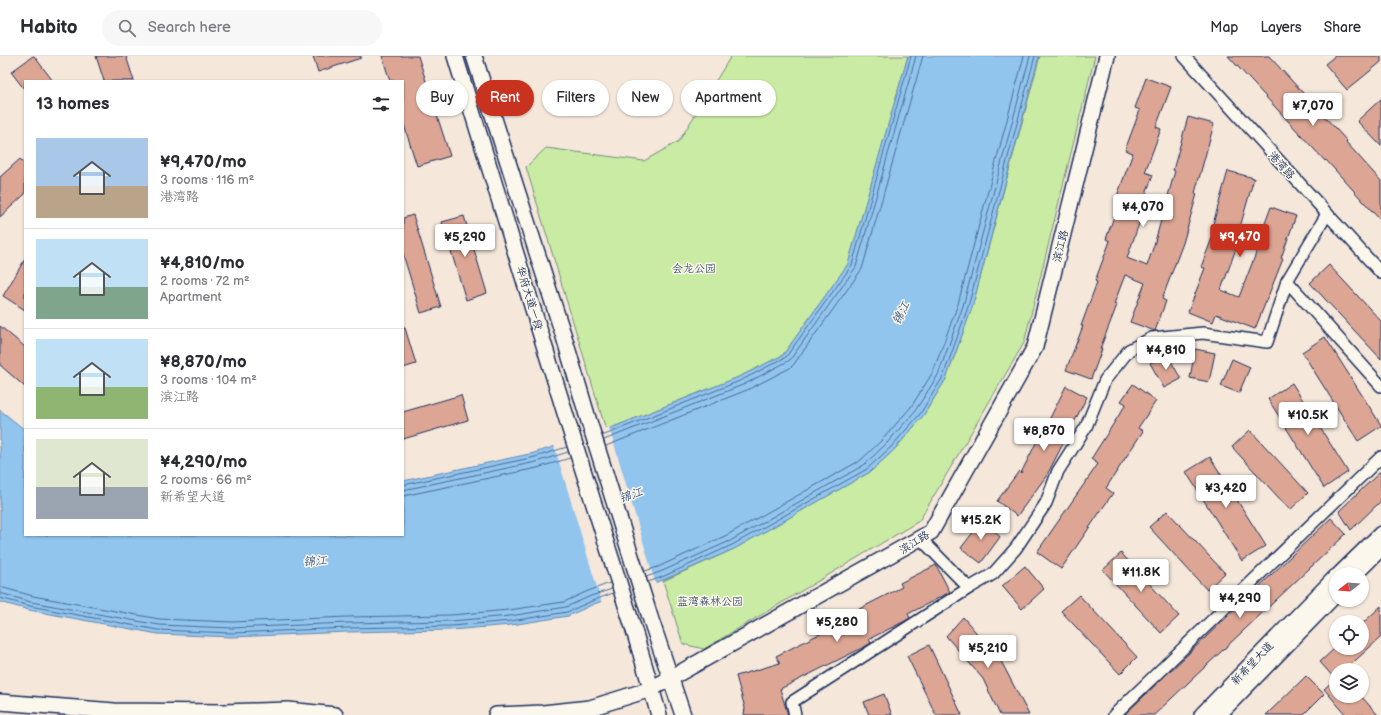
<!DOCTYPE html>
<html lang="en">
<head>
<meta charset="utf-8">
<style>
	:root { --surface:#fff; --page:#f7f7f7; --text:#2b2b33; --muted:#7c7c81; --line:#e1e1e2; --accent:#c8321e }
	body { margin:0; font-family:"Balsamiq Sans","LXGW WenKai TC",sans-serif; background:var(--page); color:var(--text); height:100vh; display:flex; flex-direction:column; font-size:15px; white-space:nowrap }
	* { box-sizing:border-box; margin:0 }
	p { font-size:13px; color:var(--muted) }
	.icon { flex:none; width:22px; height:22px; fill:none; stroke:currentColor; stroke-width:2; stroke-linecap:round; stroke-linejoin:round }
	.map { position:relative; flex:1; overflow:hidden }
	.panel { position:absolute; left:24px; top:24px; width:380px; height:456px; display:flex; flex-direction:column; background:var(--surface); border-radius:0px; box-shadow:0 1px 3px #0004 }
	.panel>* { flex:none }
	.banner { position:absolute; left:416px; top:24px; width:380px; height:36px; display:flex; gap:8px }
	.needle { width:26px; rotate:253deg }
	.buttons { position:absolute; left:1329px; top:511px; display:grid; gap:8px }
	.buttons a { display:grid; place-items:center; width:40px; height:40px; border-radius:50%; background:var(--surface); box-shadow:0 1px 3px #0004; font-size:20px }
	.price { position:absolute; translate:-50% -34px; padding:0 9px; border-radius:4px; background:#fff; color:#222; font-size:13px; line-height:26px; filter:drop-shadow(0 1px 2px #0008) }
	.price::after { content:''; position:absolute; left:50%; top:24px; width:12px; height:9px; margin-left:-6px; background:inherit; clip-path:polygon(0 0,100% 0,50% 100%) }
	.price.on { background:var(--accent); color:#fff }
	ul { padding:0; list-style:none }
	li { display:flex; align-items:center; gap:12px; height:100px; padding:0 12px }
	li+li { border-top:1px solid var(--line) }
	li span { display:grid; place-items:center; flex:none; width:112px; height:80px; border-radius:0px; color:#555 }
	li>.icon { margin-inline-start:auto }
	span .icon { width:48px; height:48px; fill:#fffc; stroke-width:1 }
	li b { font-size:17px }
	h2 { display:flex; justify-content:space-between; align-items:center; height:48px; padding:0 12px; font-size:17px }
	.chip { padding:0 14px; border-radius:18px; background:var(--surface); box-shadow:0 1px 3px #0004; font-size:14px; line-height:36px }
	.chip.on { background:var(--accent); color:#fff }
	header { display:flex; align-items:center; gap:24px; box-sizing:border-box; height:56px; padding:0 20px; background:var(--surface); border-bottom:1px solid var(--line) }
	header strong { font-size:19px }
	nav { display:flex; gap:22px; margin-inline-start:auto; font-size:14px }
	.search { width:280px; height:36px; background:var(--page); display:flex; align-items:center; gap:10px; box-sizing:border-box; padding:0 14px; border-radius:22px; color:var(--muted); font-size:15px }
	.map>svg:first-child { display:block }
	.green { fill:#caeba3; stroke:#728d80 }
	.water { fill:#91c5ee; stroke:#6289b4 }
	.pier { fill:#f5e7da }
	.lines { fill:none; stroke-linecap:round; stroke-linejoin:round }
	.shore { stroke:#4a6b98; stroke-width:1 }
	.building { fill:#dda694; stroke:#1b2f5e }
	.street-casing { stroke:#1b2f5e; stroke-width:14 }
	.secondary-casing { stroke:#1b2f5e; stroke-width:18 }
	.street { stroke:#fbf7ec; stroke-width:11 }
	.secondary { stroke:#fbf7ec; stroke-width:15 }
	.labels { text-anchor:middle; stroke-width:3; stroke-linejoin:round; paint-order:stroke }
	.street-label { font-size:11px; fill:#1b2f5e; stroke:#fbf7ec }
	.park-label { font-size:11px; fill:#3e556c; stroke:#fbf7ec }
	.water-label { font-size:12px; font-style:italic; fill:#385482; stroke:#fbf7ec }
</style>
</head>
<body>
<header>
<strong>Habito</strong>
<div class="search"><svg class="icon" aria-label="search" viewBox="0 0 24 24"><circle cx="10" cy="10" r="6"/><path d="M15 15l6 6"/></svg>Search here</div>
<nav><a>Map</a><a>Layers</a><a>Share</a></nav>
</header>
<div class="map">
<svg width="1381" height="659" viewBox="0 0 1381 659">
	<rect width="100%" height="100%" fill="#f5e7da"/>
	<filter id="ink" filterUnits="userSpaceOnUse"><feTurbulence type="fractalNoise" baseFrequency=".025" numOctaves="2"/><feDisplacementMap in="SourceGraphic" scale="8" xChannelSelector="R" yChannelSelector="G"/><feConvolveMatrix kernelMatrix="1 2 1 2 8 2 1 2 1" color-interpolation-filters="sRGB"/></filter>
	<g filter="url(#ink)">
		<g class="green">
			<path d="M731 0H908L848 208 783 299 741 320 606 374 526 111 546 92 644 105 679 85Z"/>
			<path d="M1040 0H1095L1024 287 919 465 704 593 683 588 663 525 734 493 870 416 894 394 923 360 946 323 972 252Z"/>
		</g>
		<path class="water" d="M908 0H1039L972 252 946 323 923 360 894 394 870 416 734 493 663 524 594 548 568 560 511 569 451 574 347 576 232 581 158 578 29 554 0 546V354L25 374V479H403V425L534 397 606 374 741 320 783 299 848 208Z"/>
		<path class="pier" d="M609 371 656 529 602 548 554 389Z"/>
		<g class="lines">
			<g class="shore">
				<path d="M602 380 742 324 786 301 852 209 911 0"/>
				<path d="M604 384 745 328 790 304 856 211 916 0"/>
				<path d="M606 390 747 334 790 312 794 308 862 213 923 0"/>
				<path d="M403 429 535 401 567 391"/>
				<path d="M403 434 536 406 568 396"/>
				<path d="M403 440 537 412 570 402"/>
				<path d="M645 515 658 511 727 479 861 404 883 383 911 351 933 316 958 248 1024 0"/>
				<path d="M646 521 660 516 730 485 864 409 887 387 915 355 938 319 963 250 1030 0"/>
				<path d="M648 526 662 521 732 489 867 413 891 391 920 358 943 321 968 251 1035 0"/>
				<path d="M0 531 33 540 159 563 232 566 347 561 451 559 509 554 564 546 588 535 610 527"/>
				<path d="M0 537 31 546 159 569 232 572 347 567 451 565 510 560 566 551 591 540 612 533"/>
				<path d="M0 542 30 550 158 574 232 577 347 572 451 570 511 565 567 556 592 545 613 537"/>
			</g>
		</g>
		<g class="building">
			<path d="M33 0H34L53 25H25V34L11 16Z"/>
			<path d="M96 0H126L134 25H104Z"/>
			<path d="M313 0H361V2L318 16Z"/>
			<path d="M382 0H418L450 100 417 110 403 66V25H390Z"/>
			<path d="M1228 0H1269L1347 85 1346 86 1381 125V165L1326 104 1325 105Z"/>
			<path d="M1335 0H1381V6L1347 34 1325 8Z"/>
			<path d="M1146 22 1171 31 1156 71 1161 73 1145 116 1153 119 1137 161 1141 162 1127 202 1147 210 1154 189 1175 115 1173 114 1188 61 1214 68 1195 137 1197 138 1183 187 1162 243 1166 245 1155 275 1130 266 1145 227 1125 219 1114 248 1117 249 1100 293H1102L1091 323 1066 314 1083 270H1081L1097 226 1095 225 1110 185 1106 183 1121 141 1117 140 1133 97 1125 94 1140 54 1135 52Z"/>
			<path d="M1381 43V90L1357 65Z"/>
			<path d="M20 103 25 108V138L0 161V121Z"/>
			<path d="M1228 115 1254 122 1235 189 1237 190 1221 234 1239 241 1262 182 1260 181 1271 151 1296 160 1281 202 1283 203 1255 273 1216 258 1213 266 1188 256 1205 212 1201 211 1217 169 1213 168Z"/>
			<path d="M413 159 441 251 421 257 403 198V162Z"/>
			<path d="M464 160 487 237 466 244 442 166Z"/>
			<path d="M25 203V254L3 240Z"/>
			<path d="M1329 209 1381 265V303L1310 227Z"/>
			<path d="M0 270 25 291V331L0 309Z"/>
			<path d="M403 272H405L416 308 403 312Z"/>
			<path d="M1325 281 1381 369V370L1358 385 1302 296Z"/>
			<path d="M1195 293 1215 297 1209 326 1190 322Z"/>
			<path d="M1167 298 1181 323 1164 332 1150 307Z"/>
			<path d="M1232 303 1250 311 1239 337 1221 330Z"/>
			<path d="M1292 327 1348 416 1324 432 1268 343Z"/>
			<path d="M1133 328 1156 345 1138 372 1143 375 1106 432 1113 437 1061 513 1037 496 1098 408 1091 403 1126 348 1121 345Z"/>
			<path d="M1066 330 1087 341 1047 419 1017 460 997 445 1019 415 1021 417 1043 373 1044 374Z"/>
			<path d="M461 339 468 364 403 383V356Z"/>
			<path d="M1250 374 1308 437 1290 454 1232 391Z"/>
			<path d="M1210 401 1266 490 1242 505 1186 416Z"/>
			<path d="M1381 415V445L1351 474 1339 455Z"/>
			<path d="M1167 455 1225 517 1207 534 1149 471Z"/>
			<path d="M984 462 1000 481 981 507 961 492Z"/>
			<path d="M1331 462 1346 478 1154 659H1124Z"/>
			<path d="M1121 497 1179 560 1161 577 1103 514Z"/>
			<path d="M936 509 950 536 908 558 910 562 905 565 869 583 871 587 866 590 780 633 788 659H744L745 652 736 620 780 607 776 600 861 557 859 553 902 531 900 527Z"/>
			<path d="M1025 510 1044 533 1022 553 1002 530Z"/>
			<path d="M1079 539 1137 601 1120 618 1061 555Z"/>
			<path d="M1381 550V581L1345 614H1336V640H1361L1378 659H1346L1324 633 1335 623 1320 606 1335 592H1362V568Z"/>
			<path d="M963 561 1002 607 1029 659H1000L983 623 946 580Z"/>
			<path d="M929 589 962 659H936L907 600Z"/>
			<path d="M1306 620 1324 638 1303 659H1266Z"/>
			<path d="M884 638 892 659H869L864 646Z"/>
		</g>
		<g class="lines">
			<defs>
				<g id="street">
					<path d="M1184 0 1381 217"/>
					<path d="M1327 158 1287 225 1381 330"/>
					<path d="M969 532 993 518 1016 492 1046 447 1058 415 1086 371 1105 324 1129 294 1152 282 1203 277 1267 286 1287 225"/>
					<path d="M795 659 792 646 969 532 921 483"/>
					<path d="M1114 659 1381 401"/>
				</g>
				<g id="secondary">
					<path d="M455 0 569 370 633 571 659 659"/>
					<path d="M474 0 564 281 587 359 650 561 683 659"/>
					<path d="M1340 518 1381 478"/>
					<path d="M1355 518 1381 492"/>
					<path d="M0 646 114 655 224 656 288 654 335 659"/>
					<path d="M496 659 543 657 590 652 651 633 931 476 1035 291 1107 0"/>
					<path d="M1202 659 1336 521"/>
					<path d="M1218 659 1336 538"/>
				</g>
			</defs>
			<use href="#street" class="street-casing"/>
			<use href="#secondary" class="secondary-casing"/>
			<use href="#street" class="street"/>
			<use href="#secondary" class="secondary"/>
		</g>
	</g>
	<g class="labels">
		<g class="street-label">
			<text transform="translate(1282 109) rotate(48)" y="4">港湾路</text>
			<text transform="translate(1060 190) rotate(-76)" y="4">滨江路</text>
			<text transform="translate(530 242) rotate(73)" y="4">华府大道一段</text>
			<text transform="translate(914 486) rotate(-32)" y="4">滨江路</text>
			<text transform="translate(1252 607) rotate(-46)" y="4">新希望大道</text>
		</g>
		<g class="park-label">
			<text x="694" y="216">会龙公园</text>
			<text x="710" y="549">蓝湾森林公园</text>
		</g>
		<g class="water-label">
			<text transform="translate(901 257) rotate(-64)" y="4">锦江</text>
			<text transform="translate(631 439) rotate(-20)" y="4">锦江</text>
			<text transform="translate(315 505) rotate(-5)" y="4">锦江</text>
		</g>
	</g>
</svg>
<div class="buttons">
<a><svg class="needle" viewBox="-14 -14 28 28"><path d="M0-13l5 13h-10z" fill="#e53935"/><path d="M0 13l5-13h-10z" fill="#7c7c81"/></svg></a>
<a><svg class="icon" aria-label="locate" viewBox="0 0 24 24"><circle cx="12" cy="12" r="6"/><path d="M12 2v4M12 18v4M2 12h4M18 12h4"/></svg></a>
<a><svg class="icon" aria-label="layers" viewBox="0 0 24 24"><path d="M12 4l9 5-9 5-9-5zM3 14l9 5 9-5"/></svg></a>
</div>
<b class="price" style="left:1313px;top:71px">¥7,070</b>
<b class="price" style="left:1143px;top:172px">¥4,070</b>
<b class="price" style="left:465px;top:202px">¥5,290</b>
<b class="price on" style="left:1240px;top:202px">¥9,470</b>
<b class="price" style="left:1166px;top:315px">¥4,810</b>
<b class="price" style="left:1308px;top:380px">¥10.5K</b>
<b class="price" style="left:1044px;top:396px">¥8,870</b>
<b class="price" style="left:1226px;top:453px">¥3,420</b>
<b class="price" style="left:981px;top:485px">¥15.2K</b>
<b class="price" style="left:1141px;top:537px">¥11.8K</b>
<b class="price" style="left:1240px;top:563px">¥4,290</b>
<b class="price" style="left:837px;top:587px">¥5,280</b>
<b class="price" style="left:988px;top:613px">¥5,210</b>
<div class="banner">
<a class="chip">Buy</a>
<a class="chip on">Rent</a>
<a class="chip">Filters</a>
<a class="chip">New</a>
<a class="chip">Apartment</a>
</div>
<section class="panel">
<h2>13 homes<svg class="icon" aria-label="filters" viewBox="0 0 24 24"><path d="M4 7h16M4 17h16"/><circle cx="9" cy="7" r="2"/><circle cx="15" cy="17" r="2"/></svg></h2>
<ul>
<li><span style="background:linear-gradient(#a9c7e8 60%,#b9a48a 0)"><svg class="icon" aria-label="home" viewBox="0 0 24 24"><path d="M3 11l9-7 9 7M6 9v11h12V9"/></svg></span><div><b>¥9,470/mo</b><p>3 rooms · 116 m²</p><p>港湾路</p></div></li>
<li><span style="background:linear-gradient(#bfe0f5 60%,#7fa58c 0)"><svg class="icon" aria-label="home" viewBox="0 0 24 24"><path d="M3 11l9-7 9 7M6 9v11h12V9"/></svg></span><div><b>¥4,810/mo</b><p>2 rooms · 72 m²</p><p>Apartment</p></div></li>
<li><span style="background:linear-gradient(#bfe0f5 60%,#8fb573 0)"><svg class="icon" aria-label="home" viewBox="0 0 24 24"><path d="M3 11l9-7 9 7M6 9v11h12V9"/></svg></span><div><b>¥8,870/mo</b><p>3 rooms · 104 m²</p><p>滨江路</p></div></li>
<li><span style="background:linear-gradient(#dfe7d0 60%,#9aa5b1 0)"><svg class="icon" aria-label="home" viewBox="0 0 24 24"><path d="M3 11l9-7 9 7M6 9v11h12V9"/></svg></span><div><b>¥4,290/mo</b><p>2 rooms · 66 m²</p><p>新希望大道</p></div></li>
</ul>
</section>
</div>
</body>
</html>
